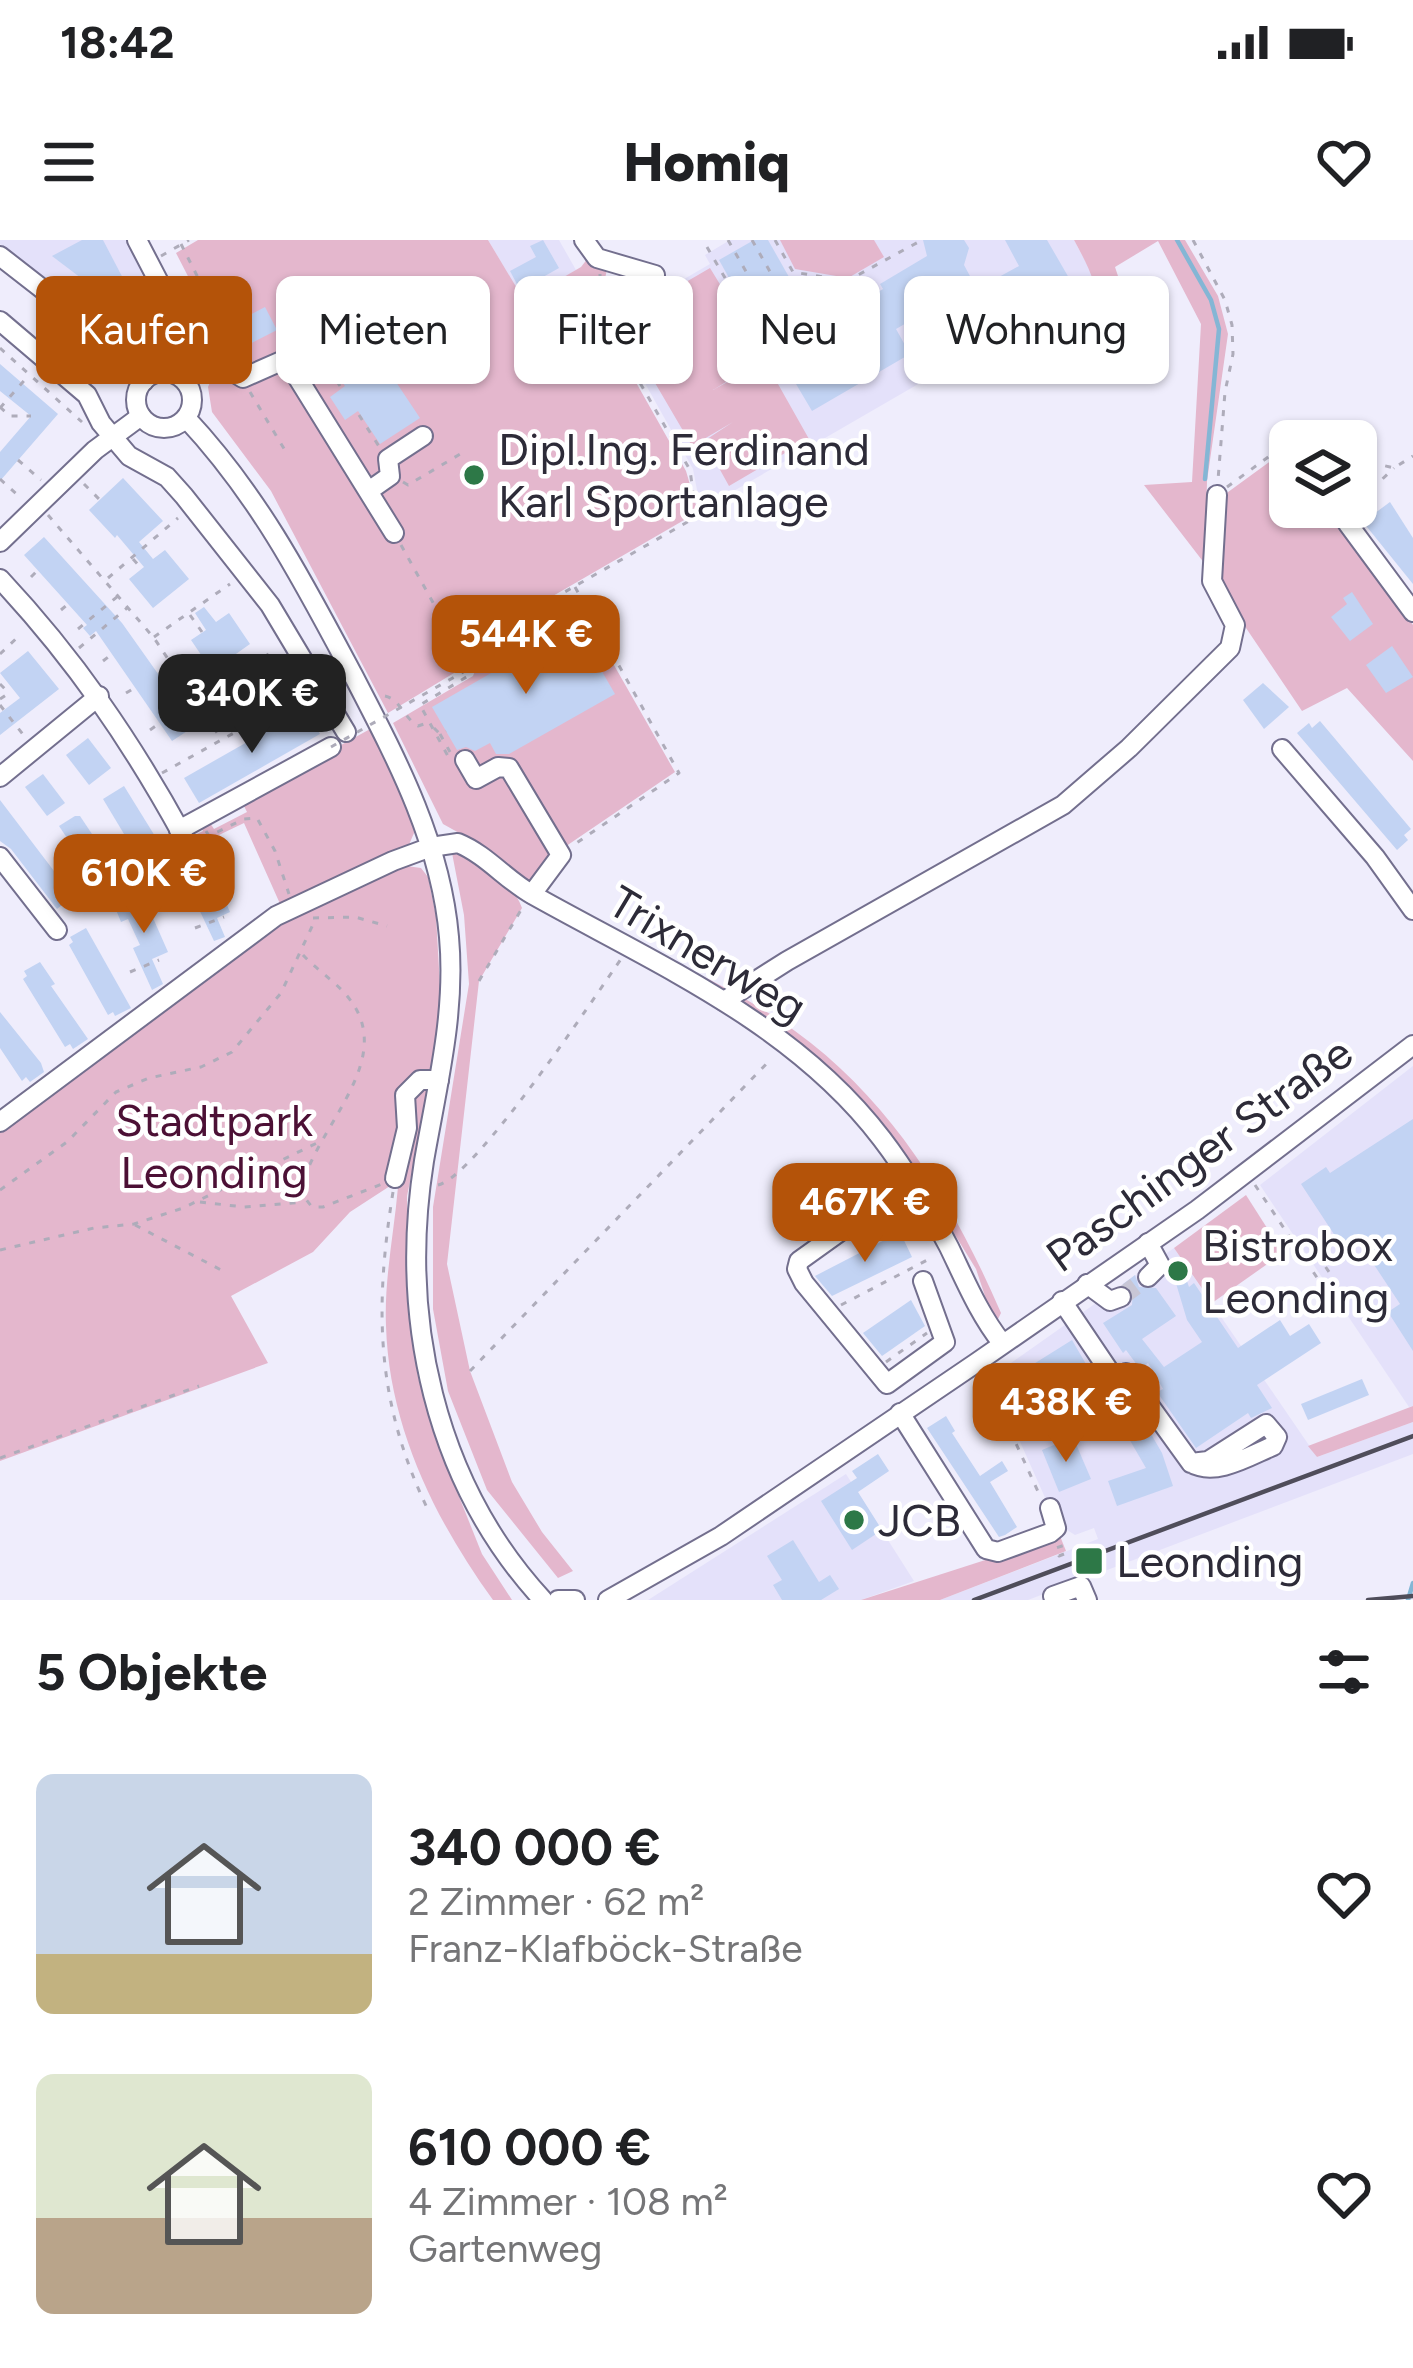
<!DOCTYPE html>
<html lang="de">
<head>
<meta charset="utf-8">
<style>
	:root { --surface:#fff; --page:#f6f6f6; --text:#202124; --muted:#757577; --accent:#b45309 }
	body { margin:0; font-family:Figtree,sans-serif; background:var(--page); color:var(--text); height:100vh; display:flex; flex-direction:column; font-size:45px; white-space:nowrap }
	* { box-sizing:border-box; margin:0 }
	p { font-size:39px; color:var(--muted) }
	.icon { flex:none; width:66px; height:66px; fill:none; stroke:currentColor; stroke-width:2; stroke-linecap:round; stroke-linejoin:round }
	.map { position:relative; height:1360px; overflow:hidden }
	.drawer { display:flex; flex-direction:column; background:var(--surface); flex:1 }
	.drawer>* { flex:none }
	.hud { position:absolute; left:36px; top:36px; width:1341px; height:108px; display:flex; gap:24px }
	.controls { position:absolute; left:1269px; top:180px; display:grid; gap:24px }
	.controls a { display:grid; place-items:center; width:108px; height:108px; border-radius:18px; background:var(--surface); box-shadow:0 3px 9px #0004; font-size:60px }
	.price { position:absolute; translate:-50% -102px; padding:0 27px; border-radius:24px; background:var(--accent); color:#fff; font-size:39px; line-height:78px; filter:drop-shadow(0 3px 6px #0008) }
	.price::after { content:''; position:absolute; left:50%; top:72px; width:36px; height:27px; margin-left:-18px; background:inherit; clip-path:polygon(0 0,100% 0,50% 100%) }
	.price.active { background:#222; color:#fff }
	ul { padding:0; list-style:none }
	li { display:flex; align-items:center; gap:36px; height:300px; padding:0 36px }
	li span { display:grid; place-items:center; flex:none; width:336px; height:240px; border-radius:18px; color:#555 }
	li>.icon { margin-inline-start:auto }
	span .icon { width:144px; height:144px; fill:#fffc; stroke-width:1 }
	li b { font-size:51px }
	h2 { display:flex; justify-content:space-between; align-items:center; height:144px; padding:0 36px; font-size:51px }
	.tag { padding:0 42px; border-radius:18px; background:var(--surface); box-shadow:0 3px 9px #0004; font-size:42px; line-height:108px }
	.tag.active { background:var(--accent); color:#fff }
	.status { display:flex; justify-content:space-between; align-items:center; height:84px; padding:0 60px; background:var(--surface); direction:ltr }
	.status svg { height:33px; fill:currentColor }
	header { display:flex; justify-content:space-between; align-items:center; height:156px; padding:0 36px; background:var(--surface); font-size:54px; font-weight:800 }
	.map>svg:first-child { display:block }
	.built { fill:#e4e1fa }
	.green { fill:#e4b7cd }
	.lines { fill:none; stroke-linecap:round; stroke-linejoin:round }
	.stream { stroke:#84b6d5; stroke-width:4.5 }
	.building { fill:#c2d3f3 }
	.minor-tunnel { stroke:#c8c6d5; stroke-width:18; stroke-dasharray:18 9; stroke-linecap:butt }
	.minor-casing { stroke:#736f8e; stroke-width:22 }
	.path { stroke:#aeacba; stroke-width:3; stroke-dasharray:6 9; stroke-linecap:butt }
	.minor { stroke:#fff; stroke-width:18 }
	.rail { stroke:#4f4d5a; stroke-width:4.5 }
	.path-bridge { stroke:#aeacba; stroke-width:3; stroke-dasharray:6 9; stroke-linecap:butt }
	.poi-dot { fill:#2d7847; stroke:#fff; stroke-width:4.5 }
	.labels { text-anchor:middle; stroke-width:9; stroke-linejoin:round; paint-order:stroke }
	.poi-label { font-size:45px; fill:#2d2b38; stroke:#fff; text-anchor:start }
	.street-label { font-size:45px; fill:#2d2b38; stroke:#fff }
	.park-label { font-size:45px; fill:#4c1035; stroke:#fff }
</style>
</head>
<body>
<div class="status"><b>18:42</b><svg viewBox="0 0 49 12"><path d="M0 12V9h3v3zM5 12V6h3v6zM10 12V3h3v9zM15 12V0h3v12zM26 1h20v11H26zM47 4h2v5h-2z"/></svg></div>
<header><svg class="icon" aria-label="menu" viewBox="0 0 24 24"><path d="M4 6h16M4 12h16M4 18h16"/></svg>Homiq<svg class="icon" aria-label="heart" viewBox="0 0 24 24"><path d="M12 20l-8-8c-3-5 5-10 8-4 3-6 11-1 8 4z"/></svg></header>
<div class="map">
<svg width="1413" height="1360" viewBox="0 0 1413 1360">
	<rect width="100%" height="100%" fill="#efedfc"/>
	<g class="built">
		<path d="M0 0H126L166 77 172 108 161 116 138 107 134 111 0 4Z"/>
		<path d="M488 0H559L576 30 524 61Z"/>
		<path d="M730 0H1074L1096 41 706 267 697 250 693 229 637 129 641 110 624 74 710 24 705 15Z"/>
		<path d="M1413 826V1166L1409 1167 1260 945Z"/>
		<path d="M1174 1008 1317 1217 1413 1182V1214L1028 1360H940L1098 1299 1094 1288 1075 1295 1067 1290 1056 1260 1047 1262 991 1137Z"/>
		<path d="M846 1234 914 1341 861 1360H648Z"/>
	</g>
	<g class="green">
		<path d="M198 0H488L524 60 581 27 588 18 607 29 605 39 646 51 612 75 633 111 629 130 686 231 698 272 475 401 454 409V433L388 473 271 251 212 172 208 147 225 108 176 13Z"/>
		<path d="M780 0H874L884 17 848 38 795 29Z"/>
		<path d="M1074 0H1185L1218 56 1228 94 1207 241 1205 324 1144 245 1192 242 1201 84 1158 1 1115 27 1125 57 1127 96 1112 107 1098 132 1088 113C1107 66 1097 42 1074 0Z"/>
		<path d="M710 28 765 118 713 150 765 121 809 199 729 246 704 201 733 182 692 206 641 119 642 109 626 77Z"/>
		<path d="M783 55 810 102 773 122 747 76Z"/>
		<path d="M1287 209 1290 214V267H1328L1413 385V521L1347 448 1302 471 1217 345 1224 255Z"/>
		<path d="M574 355 675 532 553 615 528 643 479 604 443 584 393 483 473 436 484 407Z"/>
		<path d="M275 416 295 449 226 492 205 459Z"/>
		<path d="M372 488 413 584 414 593 408 607 281 666 244 583 196 606 191 597 203 591 200 584 208 580 214 589 247 572 241 560Z"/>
		<path d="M458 611C481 621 514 643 522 668L479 741 447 1024 470 1131 512 1242 542 1292 573 1331 558 1338 487 1250 448 1151 433 1069V967L469 744 464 675 452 613Z"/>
		<path d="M399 625 421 628 428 637 436 676 441 764 434 824 407 956 408 1072 418 1137 434 1194 482 1314 512 1360H493C435 1280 389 1187 386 1086 384 1040 394 993 398 947L390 946 350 972 313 1012 231 1056 268 1123 0 1221V890L288 673Z"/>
		<path d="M624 696C681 726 743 753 795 791 892 861 954 964 1001 1073L998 1079 990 1071 976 1029 920 938 850 852Z"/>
		<path d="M1246 955 1283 1013 1212 1063 1174 1008Z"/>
		<path d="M1413 1166V1182L1317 1217 1308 1206Z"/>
		<path d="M1060 1296 1066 1311 940 1360H861Z"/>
	</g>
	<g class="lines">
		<g class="stream">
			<path d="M1177 0 1211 60 1219 89 1205 239"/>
			<path d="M1408 1360 1413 1343"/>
		</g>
	</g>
	<g class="building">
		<path d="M82 0H103L138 67 127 73 52 16Z"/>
		<path d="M543 0 559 28 520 50 510 31 536 17 530 6Z"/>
		<path d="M754 0H768L789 37 743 63 719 20Z"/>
		<path d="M923 0H964L969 8 964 25 977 49 1019 26 1005 0H1047L1069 38 958 103 936 66 896 89 910 114 812 171 783 122 822 99 818 92 830 85 828 81 883 49 880 44 927 16Z"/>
		<path d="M231 49 246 77 265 67 277 90 238 110 212 59Z"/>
		<path d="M360 90 368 102 361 107 374 127 382 121 420 178 380 204 358 171 345 180 330 157 345 146 324 114Z"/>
		<path d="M0 124 58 174 0 241V212L31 176 0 151Z"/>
		<path d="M123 238 163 281 139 302 153 319 165 310 189 339 153 368 129 339 144 327 117 295 115 298 89 270Z"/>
		<path d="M1390 262 1413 298V344L1363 282Z"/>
		<path d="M44 297 122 383 195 486 172 501 96 391 90 396 83 388 87 385 24 315Z"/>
		<path d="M1352 352 1373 384 1350 401 1331 377 1347 364 1343 358Z"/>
		<path d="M204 367 216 382 229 373 250 404 212 431 191 400 206 390 195 373Z"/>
		<path d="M575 385 615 454 509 514H496L490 503 475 511 466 507 457 510 432 467Z"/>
		<path d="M1392 406 1413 437 1386 453 1366 425Z"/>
		<path d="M28 411 59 449 0 495V473L20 458 0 433Z"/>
		<path d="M1263 443 1289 467 1264 489 1243 460Z"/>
		<path d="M305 469 320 494 199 563 184 538Z"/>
		<path d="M1320 481 1411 589 1404 595 1408 600 1397 610 1297 493 1309 483 1312 488Z"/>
		<path d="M88 498 111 528 89 545 66 515Z"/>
		<path d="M43 534 65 563 47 576 25 547Z"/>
		<path d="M124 546 158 601 136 614 103 559Z"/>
		<path d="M0 560 73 656 57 669 11 609 0 601Z"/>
		<path d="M75 576H80L114 627 95 640 59 586Z"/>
		<path d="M204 612 230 672 217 678 225 697 214 701 197 665 204 662 193 637 186 640 179 622Z"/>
		<path d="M142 653 168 712 152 719 163 744 152 750 133 708 140 705 128 679 121 682 114 665Z"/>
		<path d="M86 688 131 768 115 776 113 772 108 775 69 705 73 702 70 697Z"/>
		<path d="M40 722 55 744 51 746 88 799 73 809 70 804 65 807 23 739 27 736 24 731Z"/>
		<path d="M0 772 41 823 44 832 30 842 26 837 22 841 0 808Z"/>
		<path d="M1413 879V1111L1388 1072 1400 1064 1359 1002 1345 1011 1301 944 1326 927 1330 933Z"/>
		<path d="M900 992 912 1017 832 1056 815 1036Z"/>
		<path d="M1180 1020 1189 1047 1194 1043 1238 1108 1280 1080 1290 1096 1309 1084 1321 1103 1257 1145 1272 1168 1251 1178 1248 1173 1196 1208 1157 1152 1163 1149 1148 1123 1140 1129 1126 1110 1123 1113 1103 1083 1132 1065 1133 1051 1123 1044 1135 1035 1139 1047 1156 1048 1176 1076 1142 1099 1164 1127 1202 1102 1187 1080 1172 1030 1173 1022Z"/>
		<path d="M911 1060 925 1086 882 1116 863 1093Z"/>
		<path d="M1072 1100 1100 1148 1088 1156 1067 1123 1022 1152 1013 1137Z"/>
		<path d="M1362 1139 1369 1155 1308 1180 1301 1164Z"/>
		<path d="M946 1176 955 1191 952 1193 980 1236 1002 1221 1008 1231 990 1242 1017 1287 1005 1295 999 1297 927 1188Z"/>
		<path d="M1147 1187 1162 1213 1173 1246 1117 1266 1108 1241 1146 1228 1128 1197Z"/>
		<path d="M1073 1197 1091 1239 1059 1252 1042 1210Z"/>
		<path d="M878 1214 889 1231 858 1252 882 1290 852 1310 821 1261 857 1238 852 1231Z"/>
		<path d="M793 1300 819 1342 830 1335 839 1349 821 1360H782L773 1345 782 1340 767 1316Z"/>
	</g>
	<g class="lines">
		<path class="minor-tunnel" d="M1121 1057 1148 1037"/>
		<defs>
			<g id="minor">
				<path d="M137 0 188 98 190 126"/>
				<path d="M584 0 597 18 655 35"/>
				<path d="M0 16 77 76 144 141"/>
				<path d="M0 81 87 155 101 183 129 216 167 237 184 256 270 365 346 492"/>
				<path d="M192 115 211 118 243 138 286 119 394 293"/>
				<circle cx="164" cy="160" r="28"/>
				<path d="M186 178C259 256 303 341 353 435 396 518 441 602 449 697 456 773 437 846 424 921 399 1077 434 1242 543 1360"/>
				<path d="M370 250 390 236 388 219 423 196"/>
				<path d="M1348 284 1413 372"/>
				<path d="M0 302 95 210 141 176"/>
				<path d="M0 339C74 418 131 501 183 596"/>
				<path d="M1282 509 1375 617 1413 670"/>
				<path d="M465 520 476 539 498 527 509 528 561 615 532 654"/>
				<path d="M0 537 99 456"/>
				<path d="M179 590 331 507"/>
				<path d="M0 617 57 690"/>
				<path d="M724 761 787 721 1063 565 1129 508 1230 408 1235 385 1212 341 1217 255"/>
				<path d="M0 882 276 676 393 621 431 607 458 603C487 615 506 640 533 655 656 724 794 783 882 899 908 933 929 969 949 1007 965 1040 979 1074 1002 1103"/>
				<path d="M395 938 407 888 405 855 420 840H439"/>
				<path d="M912 940 799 1021 797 1029 804 1043 887 1144 945 1102 923 1041"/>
				<path d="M1148 1037 1160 1025 1148 1003"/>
				<path d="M1087 1044 1110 1061 1121 1057"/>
				<path d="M1062 1061 1120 1147"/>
				<path d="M1116 1140 1126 1133 1191 1223 1208 1221 1266 1184 1277 1197 1273 1206C1249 1216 1216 1237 1191 1223"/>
				<path d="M900 1173 986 1309 998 1312 1050 1293 1056 1288 1050 1268"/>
				<path d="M1053 1356 1081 1346 1087 1360"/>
				<path d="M558 1360H575"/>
				<path d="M608 1360 721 1296 976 1123 1197 970 1413 805"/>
			</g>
		</defs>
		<use href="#minor" class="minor-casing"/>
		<g class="path">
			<path d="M728 0 760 56"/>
			<path d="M752 0 777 44"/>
			<path d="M775 0 793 32 847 41 922 0"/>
			<path d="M1193 0 1225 60 1232 85 1233 114 1225 152 1218 240"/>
			<path d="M181 4 229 99"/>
			<path d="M707 7 742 67 795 36"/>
			<path d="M161 16 189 0"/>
			<path d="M600 34V40L619 73"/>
			<path d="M796 37 820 90"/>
			<path d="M312 104 340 146"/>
			<path d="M0 108 82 182"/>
			<path d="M250 152 286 212"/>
			<path d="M0 167 10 176H31"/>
			<path d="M0 168 29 135"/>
			<path d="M359 175 380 208"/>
			<path d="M1356 219 1394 228 1413 216"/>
			<path d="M18 220 41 240"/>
			<path d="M0 239 22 259"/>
			<path d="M403 242 408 245 462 213"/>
			<path d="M84 244 100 260"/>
			<path d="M1356 246 1374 247 1394 228"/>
			<path d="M1227 247 1282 207 1290 205"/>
			<path d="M48 275 154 398 222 500"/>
			<path d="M401 305 465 420 468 436 420 465 449 518"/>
			<path d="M133 319 142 329"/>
			<path d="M31 337 38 330"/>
			<path d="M108 338 178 278"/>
			<path d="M575 347 679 533 575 604"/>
			<path d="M61 370 68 364"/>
			<path d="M190 375 202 392"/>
			<path d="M78 389 118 356"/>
			<path d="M154 397 230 344"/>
			<path d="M79 408 127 368"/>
			<path d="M461 411 705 272 693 252 690 230 632 129 637 111 616 74 647 56 650 48"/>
			<path d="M0 414 21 394"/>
			<path d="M103 421 112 414"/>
			<path d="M0 444 8 452"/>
			<path d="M126 453 136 447"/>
			<path d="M385 456C400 459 404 478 418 486L427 483"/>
			<path d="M200 457 275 410"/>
			<path d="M0 459 12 451"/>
			<path d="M0 465 25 497"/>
			<path d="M434 488 440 494 446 491"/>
			<path d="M150 490 160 483"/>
			<path d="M440 494 450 512"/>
			<path d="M162 533 302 455"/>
			<path d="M206 591 209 596 244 579 257 578 275 611 289 654"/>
			<path d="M313 678 355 677 387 686"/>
			<path d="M195 688 224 677"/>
			<path d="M303 715C318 731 338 743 351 761 397 824 310 892 301 953L312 967H323L382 944"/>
			<path d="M130 732 159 720"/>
			<path d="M479 741 521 670"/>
			<path d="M438 945C475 937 594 758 621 719"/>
			<path d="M1255 945 1324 1048"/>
			<path d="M0 950 67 902 116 852 149 838 201 827 232 812 281 753 316 678"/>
			<path d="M393 952C374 1070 376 1163 429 1272"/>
			<path d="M200 962 244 967 303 962"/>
			<path d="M135 985 223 1031"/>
			<path d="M1309 1002 1335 1041"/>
			<path d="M0 1010 94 988 134 984 183 968 319 902"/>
			<path d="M841 1065 933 1017"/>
			<path d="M886 1122 927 1093"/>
			<path d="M470 1131 772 818"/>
			<path d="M985 1136 1041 1258"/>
			<path d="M0 1218 199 1146"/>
			<path d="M1077 1313V1315"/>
			<path d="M1064 1314 1059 1316 1056 1308 1068 1304"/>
		</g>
		<use href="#minor" class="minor"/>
		<g class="rail">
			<path d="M974 1360 1413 1196"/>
			<path d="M1368 1360 1413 1356"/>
		</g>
		<path class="path-bridge" d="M331 507 465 431"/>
	</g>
	<g class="poi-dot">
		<circle cx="474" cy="235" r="12"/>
		<circle cx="1178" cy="1031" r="12"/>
		<circle cx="854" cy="1280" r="12"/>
		<rect x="1074" y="1306" width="30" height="30" rx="6"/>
	</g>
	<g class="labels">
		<g class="poi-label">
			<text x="498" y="225">Dipl.Ing. Ferdinand<tspan x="498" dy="52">Karl Sportanlage</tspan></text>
			<text x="1202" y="1021">Bistrobox<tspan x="1202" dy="52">Leonding</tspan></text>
			<text x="878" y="1296">JCB</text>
			<text x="1116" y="1337">Leonding</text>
		</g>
		<g class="street-label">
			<text transform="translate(708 714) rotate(31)" y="16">Trixnerweg</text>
			<text transform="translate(1199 914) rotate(-36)" y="16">Paschinger Straße</text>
		</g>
		<g class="park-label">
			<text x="214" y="896">Stadtpark<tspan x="214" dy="52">Leonding</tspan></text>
		</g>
	</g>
</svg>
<div class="controls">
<a><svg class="icon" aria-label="layers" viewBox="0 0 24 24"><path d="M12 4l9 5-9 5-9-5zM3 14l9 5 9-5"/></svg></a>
</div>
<b class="price" style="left:526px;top:457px">544K €</b>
<b class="price active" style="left:252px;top:516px">340K €</b>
<b class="price" style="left:144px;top:696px">610K €</b>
<b class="price" style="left:865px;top:1025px">467K €</b>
<b class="price" style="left:1066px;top:1225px">438K €</b>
<div class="hud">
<a class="tag active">Kaufen</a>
<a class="tag">Mieten</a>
<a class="tag">Filter</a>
<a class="tag">Neu</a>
<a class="tag">Wohnung</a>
</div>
</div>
<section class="drawer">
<h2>5 Objekte<svg class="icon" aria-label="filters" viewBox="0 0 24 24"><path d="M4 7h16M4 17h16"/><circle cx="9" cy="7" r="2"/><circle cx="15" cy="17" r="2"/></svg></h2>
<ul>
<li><span style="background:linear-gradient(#c9d6e8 75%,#c2b280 0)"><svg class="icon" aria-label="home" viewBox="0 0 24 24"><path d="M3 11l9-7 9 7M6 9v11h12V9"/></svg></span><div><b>340 000 €</b><p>2 Zimmer · 62 m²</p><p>Franz-Klafböck-Straße</p></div><svg class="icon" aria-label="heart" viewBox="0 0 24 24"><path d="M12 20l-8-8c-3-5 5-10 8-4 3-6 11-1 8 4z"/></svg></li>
<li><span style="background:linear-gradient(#dfe7d0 60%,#b9a48a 0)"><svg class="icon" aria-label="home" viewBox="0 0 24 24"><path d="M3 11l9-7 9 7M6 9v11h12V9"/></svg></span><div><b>610 000 €</b><p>4 Zimmer · 108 m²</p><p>Gartenweg</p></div><svg class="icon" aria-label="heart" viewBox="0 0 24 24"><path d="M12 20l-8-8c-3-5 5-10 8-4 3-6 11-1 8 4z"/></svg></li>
</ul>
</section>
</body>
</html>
